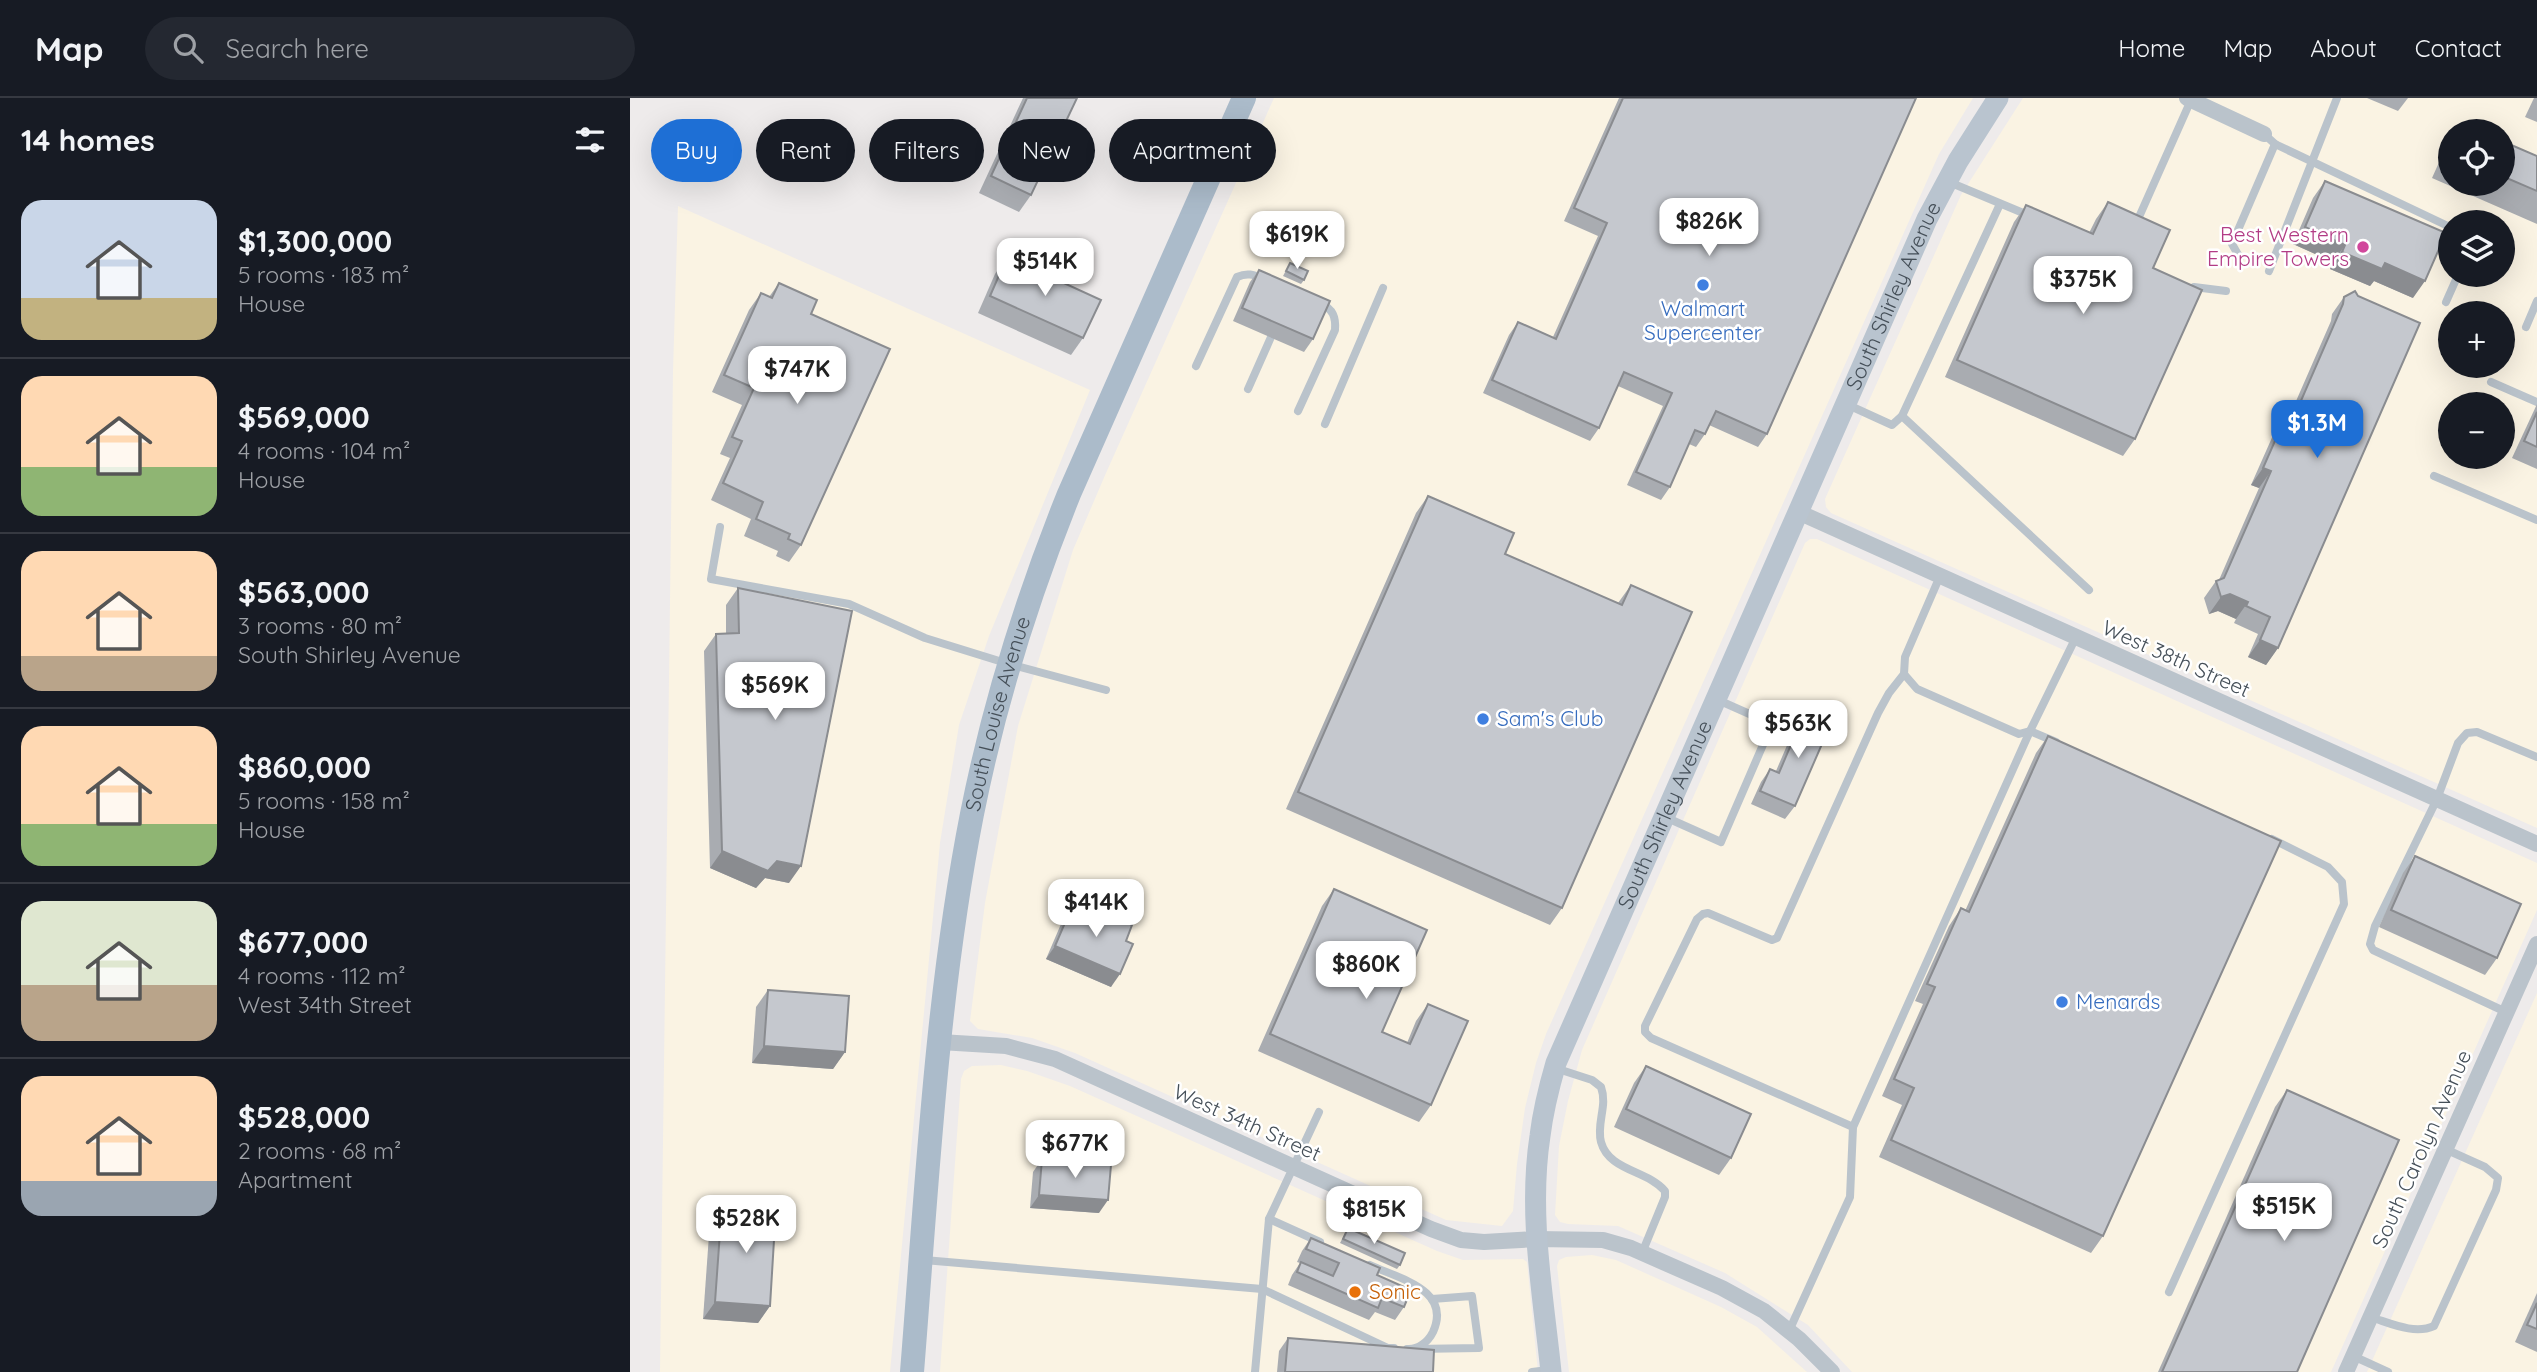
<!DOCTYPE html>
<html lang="en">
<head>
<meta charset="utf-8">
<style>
	:root { --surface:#171b24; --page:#242831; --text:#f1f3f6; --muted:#9ea1a6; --line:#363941; --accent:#1e6fd5 }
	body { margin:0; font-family:Quicksand,sans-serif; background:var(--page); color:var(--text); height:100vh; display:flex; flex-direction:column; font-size:26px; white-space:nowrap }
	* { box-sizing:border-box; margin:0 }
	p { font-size:23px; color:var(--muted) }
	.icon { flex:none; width:38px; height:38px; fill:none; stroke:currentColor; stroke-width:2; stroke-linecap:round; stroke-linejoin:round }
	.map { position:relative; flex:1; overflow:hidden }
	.sheet { display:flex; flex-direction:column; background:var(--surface); width:630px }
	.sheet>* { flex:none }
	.top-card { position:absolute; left:21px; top:21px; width:665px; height:63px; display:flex; gap:14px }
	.controls { position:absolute; left:1808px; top:21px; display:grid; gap:14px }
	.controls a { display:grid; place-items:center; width:77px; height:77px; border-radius:50%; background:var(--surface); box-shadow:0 7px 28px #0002; font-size:35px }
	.price { position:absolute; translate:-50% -60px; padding:0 16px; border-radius:14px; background:#fff; color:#222; font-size:23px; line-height:46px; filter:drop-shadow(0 2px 4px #0008) }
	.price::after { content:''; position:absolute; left:50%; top:42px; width:21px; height:16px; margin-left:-10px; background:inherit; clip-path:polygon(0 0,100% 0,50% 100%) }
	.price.active { background:var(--accent); color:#fff }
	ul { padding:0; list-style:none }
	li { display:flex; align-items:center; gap:21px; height:175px; padding:0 21px }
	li+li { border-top:2px solid var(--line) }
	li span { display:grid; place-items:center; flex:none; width:196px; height:140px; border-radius:21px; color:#555 }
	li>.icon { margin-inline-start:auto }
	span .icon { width:84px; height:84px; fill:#fffc; stroke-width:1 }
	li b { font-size:30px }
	h2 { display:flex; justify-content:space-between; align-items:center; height:84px; padding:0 21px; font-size:30px }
	.pill { padding:0 24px; border-radius:32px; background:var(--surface); box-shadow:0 7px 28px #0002; font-size:24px; line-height:63px }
	.pill.active { background:var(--accent); color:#fff }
	header { display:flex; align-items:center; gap:42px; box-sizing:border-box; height:98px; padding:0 35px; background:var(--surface); border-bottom:2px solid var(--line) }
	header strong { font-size:33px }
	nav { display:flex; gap:38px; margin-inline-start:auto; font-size:24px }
	.search { width:490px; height:63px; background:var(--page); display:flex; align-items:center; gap:18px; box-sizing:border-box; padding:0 24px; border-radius:38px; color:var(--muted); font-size:26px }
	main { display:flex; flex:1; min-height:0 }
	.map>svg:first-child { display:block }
	.commercial { fill:#faf3e3; fill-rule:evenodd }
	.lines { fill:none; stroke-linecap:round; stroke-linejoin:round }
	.lane { stroke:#bac3cb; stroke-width:8 }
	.street { stroke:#bac3cb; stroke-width:16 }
	.secondary { stroke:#b9c4cf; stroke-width:21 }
	.primary { stroke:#abbbca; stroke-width:24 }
	.wall { fill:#a9acb1 }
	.shaded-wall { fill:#8a8c90 }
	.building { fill:#c5c8ce; stroke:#8a8c90; stroke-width:2 }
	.hotel-dot { fill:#d1479c; stroke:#fff; stroke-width:2.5 }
	.shop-dot { fill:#3f7fe0; stroke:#fff; stroke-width:2.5 }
	.food-dot { fill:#e8710a; stroke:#fff; stroke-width:2.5 }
	.labels { text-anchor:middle; stroke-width:5; stroke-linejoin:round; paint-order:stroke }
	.hotel-label { font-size:21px; fill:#b23c85; stroke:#fff; text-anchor:end }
	.street-label { font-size:21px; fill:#454f58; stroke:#fff }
	.shop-label { font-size:21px; fill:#366cbe; stroke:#fff; text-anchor:start }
	.food-label { font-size:21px; fill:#c56008; stroke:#fff; text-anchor:start }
</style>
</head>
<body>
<header>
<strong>Map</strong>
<div class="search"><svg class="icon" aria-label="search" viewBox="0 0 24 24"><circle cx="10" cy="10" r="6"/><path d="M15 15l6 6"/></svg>Search here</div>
<nav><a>Home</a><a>Map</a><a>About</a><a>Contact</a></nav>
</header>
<main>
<section class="sheet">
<h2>14 homes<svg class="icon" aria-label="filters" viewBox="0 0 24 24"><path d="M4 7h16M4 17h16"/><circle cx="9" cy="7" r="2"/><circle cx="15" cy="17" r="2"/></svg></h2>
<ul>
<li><span style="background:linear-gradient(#c9d6e8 70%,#c2b280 0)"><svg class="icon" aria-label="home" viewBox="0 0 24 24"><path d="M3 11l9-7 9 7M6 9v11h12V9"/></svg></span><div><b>$1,300,000</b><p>5 rooms · 183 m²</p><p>House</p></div></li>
<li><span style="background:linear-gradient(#ffd9b3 65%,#8fb573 0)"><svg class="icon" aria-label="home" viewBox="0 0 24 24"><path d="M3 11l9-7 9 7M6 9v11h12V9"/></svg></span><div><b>$569,000</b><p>4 rooms · 104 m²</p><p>House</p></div></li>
<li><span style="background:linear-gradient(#ffd9b3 75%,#b9a48a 0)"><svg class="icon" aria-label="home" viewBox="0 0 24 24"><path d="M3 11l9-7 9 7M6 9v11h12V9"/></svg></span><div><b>$563,000</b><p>3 rooms · 80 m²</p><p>South Shirley Avenue</p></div></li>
<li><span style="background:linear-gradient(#ffd9b3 70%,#8fb573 0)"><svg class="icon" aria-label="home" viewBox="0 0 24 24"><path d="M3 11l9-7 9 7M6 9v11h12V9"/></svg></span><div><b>$860,000</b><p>5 rooms · 158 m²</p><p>House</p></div></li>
<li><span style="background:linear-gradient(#dfe7d0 60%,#b9a48a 0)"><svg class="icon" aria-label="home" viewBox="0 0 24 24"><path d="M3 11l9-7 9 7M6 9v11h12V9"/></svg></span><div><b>$677,000</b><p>4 rooms · 112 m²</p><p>West 34th Street</p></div></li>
<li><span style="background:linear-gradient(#ffd9b3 75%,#9aa5b1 0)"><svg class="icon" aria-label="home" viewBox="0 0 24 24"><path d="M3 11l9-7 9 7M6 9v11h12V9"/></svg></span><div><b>$528,000</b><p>2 rooms · 68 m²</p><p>Apartment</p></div></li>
</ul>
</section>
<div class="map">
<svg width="1907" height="1274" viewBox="0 0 1907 1274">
	<rect width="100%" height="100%" fill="#eeebeb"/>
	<g class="commercial">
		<path d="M644 0H1343L1309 56 916 936 906 965 895 1010 887 1066 883 1113 872 1128 816 1122 445 955 402 940 348 931 340 923 355 805 388 628 443 452 476 375Z"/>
		<path d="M1393 0H1907V730L1201 415 1196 409 1195 401 1331 97ZM1820 33H1872V86H1820ZM1820 124H1872V177H1820ZM1820 215H1872V268H1820ZM1820 306H1872V359H1820Z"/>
		<path d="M48 108 460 292 359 538 329 627 310 745 260 1274H30L43 273Z"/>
		<path d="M1180 441H1187L1907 765V812L1701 1274H1222L1178 1227 1095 1175 988 1128 938 1126 930 1124 925 1117 929 1048 938 1003 952 952 1175 445Z"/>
		<path d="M1907 895V1274H1737Z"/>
		<path d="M371 967 397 973 440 988 807 1153 833 1162 893 1161 897 1164 908 1274H310L331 981 334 973 342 968Z"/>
		<path d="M962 1157 986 1162 1091 1209 1127 1229 1177 1274H939L927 1168 929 1162 936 1159Z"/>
	</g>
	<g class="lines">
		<g class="lane">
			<path d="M1634 36 1645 46 1820 129"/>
			<path d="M1319 84 1398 117"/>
			<path d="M1505 128 1561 2"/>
			<path d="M1610 160 1602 146 1645 46"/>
			<path d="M1639 173 1707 0"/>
			<path d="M1564 189 1596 193"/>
			<path d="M1816 204 1828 177"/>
			<path d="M1896 229 1907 203"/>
			<path d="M566 268 607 179C618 174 624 177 634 181"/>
			<path d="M1861 284 1907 304"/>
			<path d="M618 291 641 239"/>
			<path d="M1216 306 1262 327 1272 318 1370 106"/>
			<path d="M668 313 705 232C706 219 703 211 691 206"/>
			<path d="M1272 318 1459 492"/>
			<path d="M695 326 753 190"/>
			<path d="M1804 378 1907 422"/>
			<path d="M90 429 81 481 219 506 295 540 379 566 476 592"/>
			<path d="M1310 478 1275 559 1274 576 1287 591 1389 636 1400 633 1446 539"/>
			<path d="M1035 719 1091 744 1142 626 1088 602"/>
			<path d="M1876 914 1743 852 1740 846 1745 828 1807 701 1828 645 1837 635 1847 634 1907 659"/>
			<path d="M925 970 962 982 971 989C978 1008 966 1025 971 1044 979 1073 1017 1072 1035 1093V1099L1012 1155"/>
			<path d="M1223 1029 1021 940 1015 934V928L1067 821 1073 816 1078 815 1142 842 1147 840 1248 615 1259 595 1274 576"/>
			<path d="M639 1121 690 1144"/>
			<path d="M294 1162 632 1191 758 1250H764"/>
			<path d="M740 1167C770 1181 822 1192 803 1234 798 1244 788 1252 777 1251"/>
			<path d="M1539 1194 1714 806 1712 784 1698 769 1642 741"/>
			<path d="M1740 1219C1760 1225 1784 1237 1804 1228L1866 1092 1868 1080 1855 1069 1815 1051"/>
			<path d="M1159 1233 1220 1099 1223 1029 1400 633 1426 644"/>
			<path d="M785 1251 849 1250 842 1198 802 1201"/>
			<path d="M1723 1258 1758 1274"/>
			<path d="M625 1274 639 1121 689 1014"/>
			<path d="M902 1274 918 1272"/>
		</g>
		<g class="street">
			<path d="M1557 0 1634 36"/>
			<path d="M1168 414 1907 746"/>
			<path d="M310 944 376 948 425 961 801 1131 831 1142 854 1144 907 1141 973 1142 1001 1150 1092 1190 1134 1213 1169 1241 1202 1274"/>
			<path d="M1716 1274 1907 846"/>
		</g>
		<path class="secondary" id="s1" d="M921 1274C913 1196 898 1116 910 1038 913 1013 919 989 926 965L1297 121 1328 63 1368 0"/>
		<path class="primary" id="s2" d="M282 1274C297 1088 306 899 342 716 364 606 397 500 439 396L614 0"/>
	</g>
	<g class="wall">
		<path d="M393 0H447L401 97 389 114 349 95Z"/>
		<path d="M989 0H1286L1137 336 1128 349 1079 327 1075 336 1066 349 1059 346 1040 389 1031 402 997 387 1033 308 988 288 969 330 960 343 853 295 879 237 888 224 923 239 968 138 934 123Z"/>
		<path d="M1737 0H1778L1768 13Z"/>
		<path d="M1904 0H1907V24L1895 19Z"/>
		<path d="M1872 43 1907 58V126L1802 80 1815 51 1820 44V86H1872Z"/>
		<path d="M1695 83 1783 200 1744 183 1740 188 1700 171 1703 164 1663 146 1683 100Z"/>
		<path d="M1478 104 1505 341 1493 358 1315 279 1384 124 1396 107 1459 135 1466 121Z"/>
		<path d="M377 159 453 240 441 257 348 215 365 176Z"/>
		<path d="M660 165 674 182 671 186 653 178Z"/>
		<path d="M629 172 683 241 674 254 603 223 620 184Z"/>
		<path d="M149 185 181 216 171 447 159 464 146 458 148 453 114 438 121 421 81 402 100 360 90 356 112 307 82 294 119 212 131 195 139 199Z"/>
		<path d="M1725 193 1648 550 1636 567 1618 559 1628 536 1604 525 1606 521 1588 513 1579 516 1574 500 1586 483 1589 482 1629 390 1621 387 1648 326 1660 309 1663 310 1701 223 1702 216 1714 199Z"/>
		<path d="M1907 306V371L1882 360Z"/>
		<path d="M798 398 875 456 988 505 1001 487 932 810 920 827 656 711 786 415Z"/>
		<path d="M108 490 159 785 135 780 126 790 80 770 74 553 86 536 96 535V507Z"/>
		<path d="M1176 611 1165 708 1155 721 1121 706 1131 684 1140 671 1146 673 1167 624Z"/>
		<path d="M1418 638 1473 1138 1461 1155 1249 1059 1272 1007 1252 998 1293 906 1285 903 1319 828 1331 810 1335 813 1406 655Z"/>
		<path d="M1785 758 1867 860 1855 877 1749 829 1773 775Z"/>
		<path d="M704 791 752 934 777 945 786 923 798 906 801 1007 789 1024 628 953 692 808Z"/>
		<path d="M443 806 484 824 487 820 496 843 481 889 416 861 434 819Z"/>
		<path d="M138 892 215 954 203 971 122 965 126 909Z"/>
		<path d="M1016 968 1101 1060 1089 1077 984 1029 1004 985Z"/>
		<path d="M1657 992 1667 1274H1528L1645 1009Z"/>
		<path d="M412 1061 469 1115 400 1110 403 1074Z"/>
		<path d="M92 1106 140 1208 128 1225 73 1221 80 1123Z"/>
		<path d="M718 1130 770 1167 767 1171 710 1145Z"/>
		<path d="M681 1140 747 1177 774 1209 765 1222 745 1214 739 1222 658 1187 662 1177 670 1165 667 1164 672 1153Z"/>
		<path d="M1907 1195V1254L1885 1244Z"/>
		<path d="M658 1240 803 1274H647L649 1253Z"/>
	</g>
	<g class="shaded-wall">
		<path d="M1675 129 1715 147 1703 164 1663 146Z"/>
		<path d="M1712 154 1755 165 1795 183 1783 200 1744 183 1740 188 1700 171Z"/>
		<path d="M1633 370 1641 373 1629 390 1621 387Z"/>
		<path d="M1600 496 1618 504 1606 521 1588 513 1579 516 1591 499Z"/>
		<path d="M1630 542 1648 550 1636 567 1618 559Z"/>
		<path d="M92 753 147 763 171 768 159 785 135 780 126 790 80 770Z"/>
		<path d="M425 848 490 876 481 889 416 861Z"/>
		<path d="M134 948 215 954 203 971 122 965Z"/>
		<path d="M409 1097 478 1102 469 1115 400 1110Z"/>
		<path d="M85 1204 140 1208 128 1225 73 1221Z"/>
	</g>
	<g class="building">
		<path d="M397 0H447L401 97 361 78Z"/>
		<path d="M993 0H1286L1137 336 1086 313 1075 336 1065 332 1040 389 1006 374 1042 295 994 274 969 330 862 282 888 224 926 241 977 125 944 110Z"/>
		<path d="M1833 26 1850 33H1829Z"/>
		<path d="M1872 43 1907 58V93L1872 78Z"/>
		<path d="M1695 83 1816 135 1795 183 1755 165 1752 171 1712 154 1715 147 1675 129Z"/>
		<path d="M1478 104 1540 132 1523 170 1572 192 1505 341 1327 262 1396 107 1463 136Z"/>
		<path d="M377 159 471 202 453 240 360 198Z"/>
		<path d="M660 165 678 173 674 182 656 173Z"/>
		<path d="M629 172 700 203 683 241 612 210Z"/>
		<path d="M149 185 187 202 181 216 260 251 171 447 158 441 160 436 126 421 133 404 93 385 112 343 102 339 124 290 94 277 131 195 142 200Z"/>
		<path d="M1725 193 1728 198 1790 225 1648 550 1630 542 1640 519 1616 508 1618 504 1600 496 1591 499 1586 483 1594 480 1641 373 1633 370 1660 309 1667 312 1713 206 1714 199Z"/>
		<path d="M1907 314V349L1894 343Z"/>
		<path d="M798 398 884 435 875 456 992 507 1001 487 1062 514 932 810 668 694Z"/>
		<path d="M108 490 222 513 171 768 147 763 138 773 92 753 86 536 109 535Z"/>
		<path d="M1176 611 1202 623 1165 708 1130 693 1140 671 1149 675Z"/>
		<path d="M1418 638 1651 743 1473 1138 1261 1042 1284 990 1264 981 1305 889 1297 886 1331 810 1339 814Z"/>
		<path d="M1785 758 1891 806 1867 860 1761 812Z"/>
		<path d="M704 791 797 832 752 934 780 946 798 906 838 923 801 1007 640 936Z"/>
		<path d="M443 806 485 824 487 820 502 827 496 843 503 846 490 876 425 848Z"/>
		<path d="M138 892 219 898 215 954 134 948Z"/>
		<path d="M1016 968 1121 1016 1101 1060 996 1011Z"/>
		<path d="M1657 992 1769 1042 1667 1274H1532Z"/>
		<path d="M412 1061 481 1067 478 1102 409 1097Z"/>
		<path d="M92 1106 146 1109 140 1208 85 1204Z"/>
		<path d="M718 1130 775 1155 770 1167 713 1141Z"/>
		<path d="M681 1140 750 1170 747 1177 781 1192 774 1209 752 1200 748 1210 667 1174 671 1164 703 1178 709 1165 676 1151Z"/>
		<path d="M1907 1205V1231L1897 1227Z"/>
		<path d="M658 1240 804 1252 803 1274H655Z"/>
	</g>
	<circle class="hotel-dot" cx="1733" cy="149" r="7"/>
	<g class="shop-dot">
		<circle cx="1073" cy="187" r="7"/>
		<circle cx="853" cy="621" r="7"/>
		<circle cx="1432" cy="904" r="7"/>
	</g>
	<circle class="food-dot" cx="725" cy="1194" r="7"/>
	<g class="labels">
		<g class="hotel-label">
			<text x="1719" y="144">Best Western<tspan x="1719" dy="24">Empire Towers</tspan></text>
		</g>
		<g class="street-label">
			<text dy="7" stroke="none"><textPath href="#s1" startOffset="1150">South Shirley Avenue</textPath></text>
			<text transform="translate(1546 561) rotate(24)" y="7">West 38th Street</text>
			<text dy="7" stroke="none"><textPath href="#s2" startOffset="665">South Louise Avenue</textPath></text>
			<text dy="7" stroke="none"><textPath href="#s1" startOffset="583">South Shirley Avenue</textPath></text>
			<text transform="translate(617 1025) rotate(24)" y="7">West 34th Street</text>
			<text transform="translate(1792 1051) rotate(-66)" y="7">South Carolyn Avenue</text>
		</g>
		<g class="shop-label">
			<text x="1073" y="218" text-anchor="middle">Walmart<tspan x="1073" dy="24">Supercenter</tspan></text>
			<text x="867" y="628">Sam's Club</text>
			<text x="1446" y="911">Menards</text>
		</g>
		<g class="food-label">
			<text x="739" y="1201">Sonic</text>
		</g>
	</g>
</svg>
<div class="controls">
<a><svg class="icon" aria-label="locate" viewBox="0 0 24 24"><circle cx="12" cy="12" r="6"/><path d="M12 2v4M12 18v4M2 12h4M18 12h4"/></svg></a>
<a><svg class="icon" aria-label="layers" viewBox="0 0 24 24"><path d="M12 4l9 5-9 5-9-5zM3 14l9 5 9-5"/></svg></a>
<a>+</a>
<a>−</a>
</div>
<b class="price" style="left:1079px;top:160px">$826K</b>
<b class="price" style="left:667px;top:173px">$619K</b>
<b class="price" style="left:415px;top:200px">$514K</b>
<b class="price" style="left:1453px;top:218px">$375K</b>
<b class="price" style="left:167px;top:308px">$747K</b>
<b class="price active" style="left:1687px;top:362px">$1.3M</b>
<b class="price" style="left:145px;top:624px">$569K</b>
<b class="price" style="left:1168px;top:662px">$563K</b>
<b class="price" style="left:466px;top:841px">$414K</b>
<b class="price" style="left:736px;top:903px">$860K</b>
<b class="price" style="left:445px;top:1082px">$677K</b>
<b class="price" style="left:1654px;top:1145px">$515K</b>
<b class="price" style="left:744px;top:1148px">$815K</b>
<b class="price" style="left:116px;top:1157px">$528K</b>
<div class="top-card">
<a class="pill active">Buy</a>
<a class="pill">Rent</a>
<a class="pill">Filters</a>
<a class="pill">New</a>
<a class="pill">Apartment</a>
</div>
</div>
</main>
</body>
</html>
